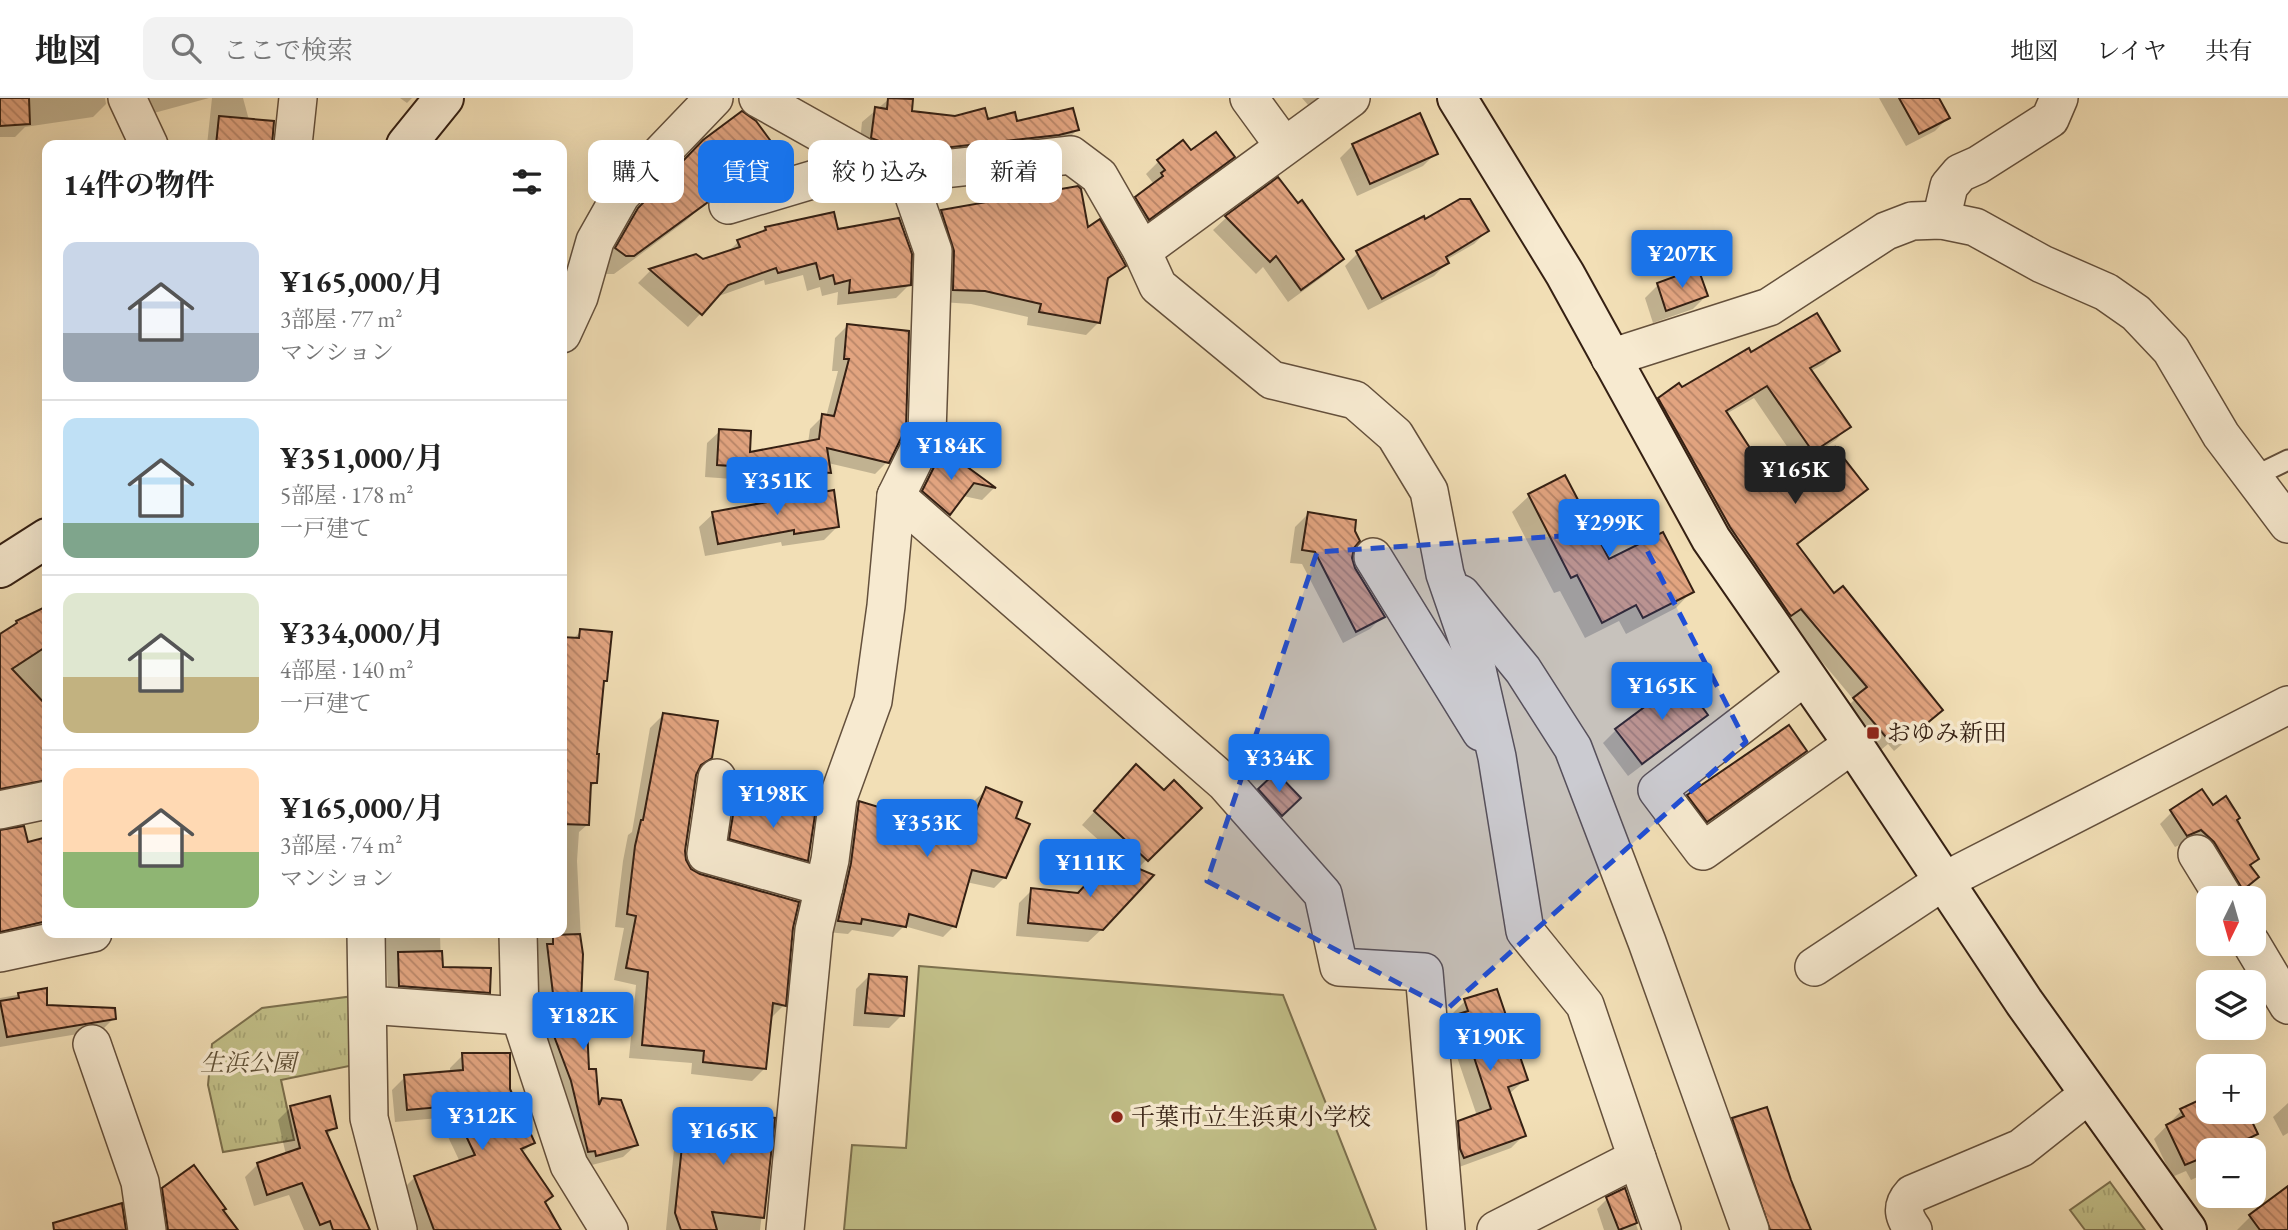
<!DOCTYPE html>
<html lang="ja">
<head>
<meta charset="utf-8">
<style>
	:root { --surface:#fff; --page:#f2f2f2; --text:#222; --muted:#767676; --line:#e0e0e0; --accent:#1a73e8 }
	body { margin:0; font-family:"EB Garamond","Noto Serif JP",serif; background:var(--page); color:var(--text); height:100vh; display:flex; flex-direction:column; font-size:26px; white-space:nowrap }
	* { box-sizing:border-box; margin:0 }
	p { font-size:23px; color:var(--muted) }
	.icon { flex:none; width:38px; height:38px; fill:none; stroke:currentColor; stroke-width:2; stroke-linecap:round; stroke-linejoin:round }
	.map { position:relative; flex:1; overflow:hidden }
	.sheet { position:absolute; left:42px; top:42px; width:525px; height:798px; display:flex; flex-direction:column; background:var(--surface); border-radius:14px; box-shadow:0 7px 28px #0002 }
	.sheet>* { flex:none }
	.banner { position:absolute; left:588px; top:42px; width:665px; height:63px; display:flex; gap:14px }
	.needle { width:46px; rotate:185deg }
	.fabs { position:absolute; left:2196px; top:788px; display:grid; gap:14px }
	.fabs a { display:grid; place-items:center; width:70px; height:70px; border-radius:14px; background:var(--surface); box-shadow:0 7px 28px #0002; font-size:35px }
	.price { position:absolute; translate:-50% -60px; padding:0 16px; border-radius:7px; background:var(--accent); color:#fff; font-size:23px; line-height:46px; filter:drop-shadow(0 2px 4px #0008) }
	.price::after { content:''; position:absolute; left:50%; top:42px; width:21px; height:16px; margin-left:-10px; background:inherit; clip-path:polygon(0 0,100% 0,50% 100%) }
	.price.active { background:#222; color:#fff }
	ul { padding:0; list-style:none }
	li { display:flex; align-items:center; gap:21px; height:175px; padding:0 21px }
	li+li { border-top:2px solid var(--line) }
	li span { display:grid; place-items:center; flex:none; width:196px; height:140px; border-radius:14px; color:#555 }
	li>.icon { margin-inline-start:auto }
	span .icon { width:84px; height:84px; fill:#fffc; stroke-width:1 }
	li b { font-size:30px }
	h2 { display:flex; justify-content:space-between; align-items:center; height:84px; padding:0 21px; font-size:30px }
	.chip { padding:0 24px; border-radius:14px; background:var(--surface); box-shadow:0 7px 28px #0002; font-size:24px; line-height:63px }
	.chip.active { background:var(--accent); color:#fff }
	header { display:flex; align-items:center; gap:42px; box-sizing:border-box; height:98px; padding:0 35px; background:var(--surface); border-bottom:2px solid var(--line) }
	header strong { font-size:33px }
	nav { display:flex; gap:38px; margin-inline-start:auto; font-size:24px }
	.search { width:490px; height:63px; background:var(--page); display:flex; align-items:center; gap:18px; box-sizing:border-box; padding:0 24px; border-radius:14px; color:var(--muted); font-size:26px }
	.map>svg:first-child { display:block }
	.grass { fill:#c2c089; stroke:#7c704e; stroke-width:2 }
	.park { fill:url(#park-tufts); stroke:#7c704e; stroke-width:2 }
	.shadow { fill:#0003 }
	.building { fill:url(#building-back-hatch); stroke:#352013; stroke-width:2 }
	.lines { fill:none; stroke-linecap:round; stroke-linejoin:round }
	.lane-casing { stroke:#64503c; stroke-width:23 }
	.street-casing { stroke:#64503c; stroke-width:40 }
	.secondary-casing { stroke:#352013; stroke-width:42 }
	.lane { stroke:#f7ead0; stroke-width:19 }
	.street { stroke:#f7ead0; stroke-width:37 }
	.secondary { stroke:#f7ead0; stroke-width:38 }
	.marked { fill:#1d4ed8; fill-opacity:0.2; stroke:#1d4ed8; stroke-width:5; stroke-dasharray:14 9; stroke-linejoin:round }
	.poi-dot { fill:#8f2418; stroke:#f7ead0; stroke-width:2.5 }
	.labels { text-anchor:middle; stroke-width:7; stroke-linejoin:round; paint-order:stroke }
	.poi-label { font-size:24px; fill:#352013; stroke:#f7ead0; text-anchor:start }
	.park-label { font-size:24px; font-style:italic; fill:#5f5036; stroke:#f7ead0 }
</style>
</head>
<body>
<header>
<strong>地図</strong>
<div class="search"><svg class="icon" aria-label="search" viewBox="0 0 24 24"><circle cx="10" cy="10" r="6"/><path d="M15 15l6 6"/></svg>ここで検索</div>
<nav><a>地図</a><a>レイヤ</a><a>共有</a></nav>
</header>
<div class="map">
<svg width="2288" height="1132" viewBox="0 0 2288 1132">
	<defs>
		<pattern id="park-tufts" width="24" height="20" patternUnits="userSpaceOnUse" patternTransform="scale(1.75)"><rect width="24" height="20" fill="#c2c089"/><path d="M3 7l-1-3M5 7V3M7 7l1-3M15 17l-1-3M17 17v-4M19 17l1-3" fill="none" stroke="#a7a575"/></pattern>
		<pattern id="building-back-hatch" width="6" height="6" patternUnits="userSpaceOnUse" patternTransform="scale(1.75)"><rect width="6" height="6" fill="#e2a480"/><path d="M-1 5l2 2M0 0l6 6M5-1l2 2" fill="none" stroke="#b88568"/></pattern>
	</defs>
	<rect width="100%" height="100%" fill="#f2dfb6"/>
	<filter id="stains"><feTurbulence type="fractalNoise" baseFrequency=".00286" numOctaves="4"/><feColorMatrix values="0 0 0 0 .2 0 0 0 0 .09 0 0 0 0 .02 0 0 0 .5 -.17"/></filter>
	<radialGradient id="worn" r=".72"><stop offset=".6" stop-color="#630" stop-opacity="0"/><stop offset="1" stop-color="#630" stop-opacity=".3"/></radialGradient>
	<path class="grass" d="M919 868 1283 897 1376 1132H844L852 1047 906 1050Z"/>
	<g class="park">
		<path d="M354 898V967L281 982 294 1042 223 1054 208 987 212 946 262 910Z"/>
		<path d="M2110 1084 2145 1132H2085L2070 1112Z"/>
	</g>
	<g class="shadow">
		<path d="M0 0H105L106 6 93 19 25 29 15 39H0Z"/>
		<path d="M132 0H209L143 18Z"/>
		<path d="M212 0H243L249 22 273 25 272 47H207Z"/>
		<path d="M400 0H412L407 5Z"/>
		<path d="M1302 0H1318L1308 7Z"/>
		<path d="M1879 0H1937L1948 20 1935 33 1906 48Z"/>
		<path d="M889 1 910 15 1077 32 1064 45 894 66 859 53 862 24Z"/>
		<path d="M1353 47 1436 55 1423 68 1357 98 1340 60Z"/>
		<path d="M776 53 758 71 718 100 704 106 687 122 614 176H607L598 169 620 130 685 63Z"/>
		<path d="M1190 55 1233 59 1220 72 1135 134 1123 113 1153 85 1146 76 1159 63Z"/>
		<path d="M1278 82 1342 161 1329 174 1288 204 1263 169 1256 176 1213 132 1226 120Z"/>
		<path d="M942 114 1087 131 1124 168 1105 185 1099 224 1086 237 1027 227 1028 219 971 206 941 204 929 127Z"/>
		<path d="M1425 123 1487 133 1474 146 1446 162 1447 165 1434 178 1368 212 1345 168 1358 155Z"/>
		<path d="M766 130 835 134 909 187 896 200 837 207 838 194 822 198 820 189 807 193 803 177 765 187 764 182 716 199 688 229 638 185 650 173 695 158 703 163 726 156 738 144 760 136Z"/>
		<path d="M1697 173 1706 198 1693 211 1653 225 1645 200 1658 187Z"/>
		<path d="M847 228 888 363 875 376 828 365 829 375 817 387 705 379 707 345 720 333 748 356 808 345 810 331 823 318 826 319 838 273H832L835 240Z"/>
		<path d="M1837 253 1824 266 1811 273 1848 329 1836 342 1799 366 1754 300 1726 316 1778 395 1866 391 1853 404 1796 448 1927 625 1894 653 1888 646 1876 656 1842 614 1854 602 1787 522 1646 314 1659 301 1751 257Z"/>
		<path d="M943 353 994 390 982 402 963 398 936 429 910 406 930 366Z"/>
		<path d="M1529 398 1608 464 1692 493 1676 510 1626 536 1619 523 1585 540 1560 493 1554 495 1512 414Z"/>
		<path d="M713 416 837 429 824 442 782 448 781 444 705 458 699 429Z"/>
		<path d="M1308 416 1353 449 1350 460 1354 471 1383 518 1370 531 1343 545 1302 466 1290 465 1295 429Z"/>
		<path d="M47 502V657L41 663 45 681 32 694 0 700V538L17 525 44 511 42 508Z"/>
		<path d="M581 533 605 583 601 586 595 658 596 684 589 691 587 727 579 734 577 763 582 862 579 908 587 972 597 1007 602 1002 636 1047 623 1059 584 1069 546 949 537 879 528 835H562V541H573Z"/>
		<path d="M1706 616 1693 629 1628 678 1603 645 1616 632Z"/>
		<path d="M663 617 710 659 696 673 683 753 684 763 690 772 791 830 784 907 770 921 765 970 752 983 691 976 692 965 629 960 636 887 614 882 624 830 615 829 623 763 628 737 632 734 650 630Z"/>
		<path d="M1805 653 1785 672 1687 742 1669 718 1688 698Z"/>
		<path d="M1276 676 1299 700 1275 723 1254 698Z"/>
		<path d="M1123 682 1199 710 1137 771 1102 831 1088 844 1016 838 1019 805 1032 792 1077 796 1125 766 1082 727Z"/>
		<path d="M987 691 1013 720 1005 779 994 790 966 784 954 828 943 839 904 828 893 839 852 832 848 836 827 834 849 716 860 705 904 719 916 705 967 720 975 702Z"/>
		<path d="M735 707 813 718 807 762 794 775 717 754 722 720Z"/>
		<path d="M2212 710 2235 723 2257 761 2249 769 2257 779 2234 800 2188 743 2175 749 2160 726 2172 714Z"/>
		<path d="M0 734 27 746 47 741V832L0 842Z"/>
		<path d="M377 835H440L441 871 488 894 476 906 388 899 386 843 377 844Z"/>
		<path d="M869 878 902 917 889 930 853 928 856 891Z"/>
		<path d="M33 894 36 908 114 920 102 932 0 949V900Z"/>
		<path d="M1465 903 1526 981 1509 996 1524 1037 1511 1050 1451 1072 1446 1038 1459 1025 1477 1018 1455 953 1443 957 1437 933 1453 919 1452 916Z"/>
		<path d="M463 957 509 991 533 1044 522 1055 543 1105 559 1132H417L402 1092 415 1079 460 1064 439 1020 395 1024 392 992 405 979 450 975V970Z"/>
		<path d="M2208 1005V1013L2256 1036 2238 1052H2208V1074L2191 1082 2186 1073 2172 1079 2154 1041 2181 1013Z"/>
		<path d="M2288 1005V1035L2283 1038 2273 1019Z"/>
		<path d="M291 1009 336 1029 326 1038 362 1132H304L289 1097 254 1108 245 1079 258 1066 286 1057 278 1022Z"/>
		<path d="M687 1011 773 1021 760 1132H666L677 1021Z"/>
		<path d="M1733 1022 1801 1114 1809 1132H1755L1720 1035Z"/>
		<path d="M2288 1090V1132H2237L2250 1119Z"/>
		<path d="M163 1092 222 1113 236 1132H154L150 1105Z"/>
		<path d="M1624 1092 1638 1132H1604L1597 1111 1607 1101Z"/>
	</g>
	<g class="building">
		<path d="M0 0H29L30 26 0 28Z"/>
		<path d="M888 0 913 1 912 13 955 18 985 10 988 21 1015 14 1017 23 1073 10 1079 32 1059 37 908 54 871 40 875 9 887 11Z"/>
		<path d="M1899 0H1939L1950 20 1919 36Z"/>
		<path d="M742 13 756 23 778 53 738 82 713 92 708 104 634 158H626L615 150 638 110 703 42Z"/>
		<path d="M1420 15 1438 56 1370 86 1352 46Z"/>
		<path d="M219 18 274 23 272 47H216Z"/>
		<path d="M1216 34 1235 59 1149 122 1135 99 1163 78 1161 75 1165 72 1157 62 1183 42 1191 52Z"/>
		<path d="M1278 79 1298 105 1302 102 1344 161 1301 192 1276 158 1270 164 1225 118Z"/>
		<path d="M1078 88 1081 91 1088 129 1100 121 1126 168 1108 180 1100 225 1039 214 1041 206 985 193 953 192 954 153 941 112Z"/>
		<path d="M1460 101H1470L1489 133 1446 159 1449 165 1382 201 1356 153 1424 118 1425 121Z"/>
		<path d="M834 114 838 131 899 120 912 156 911 187 849 195 850 182 835 186 833 177 820 181 816 165 778 175 776 170 728 187 702 217 649 171 696 156 703 161 740 149 737 142 766 132 765 129Z"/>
		<path d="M1698 170 1708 198 1666 213 1657 185Z"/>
		<path d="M1817 215 1840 253 1810 270 1851 329 1813 354 1767 288 1726 313 1778 393 1835 349 1868 391 1797 446 1834 495 1843 488 1943 612 1908 641 1902 635 1890 644 1853 600 1867 589 1801 511 1791 518 1788 514 1730 429 1658 300 1679 285 1682 289 1749 250 1751 254Z"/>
		<path d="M847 226 909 233 906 330 889 365 827 350 831 375 717 367 719 331 751 333 750 354 819 341 822 316 834 318 849 261H844Z"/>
		<path d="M943 351 996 390 974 385 950 417 922 393Z"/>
		<path d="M1565 377 1609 461 1663 434 1694 494 1643 520 1636 507 1602 525 1577 477 1571 480 1528 396Z"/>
		<path d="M834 392 839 429 794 436V432L718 446 712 414Z"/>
		<path d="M1308 414 1356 422 1355 433 1360 443 1354 450 1352 460 1355 470 1385 519 1356 534 1315 454 1302 452Z"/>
		<path d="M47 508V548L12 571 47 608V682L0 691V536L17 525 16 523Z"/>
		<path d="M580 531 612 534 607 583H604L597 656H599L597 685H591L589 727 562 726V539L579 540Z"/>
		<path d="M1682 581 1708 617 1642 666 1615 631Z"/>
		<path d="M663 615 718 623 712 660 701 667 696 677 685 753 686 762 691 771 700 776 799 804 793 830 786 908 773 905 766 971 703 964 704 953 642 947 648 874 626 870 636 818 627 816 635 748 641 722H643Z"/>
		<path d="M1789 627 1807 653 1707 724 1687 697Z"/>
		<path d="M1136 666 1164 692 1174 682 1202 710 1148 763 1094 713Z"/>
		<path d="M1276 674 1301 700 1282 718 1258 691Z"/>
		<path d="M986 689 1022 704 1016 720 1030 726 1006 780 972 772 956 829 909 816 906 829 862 821 861 826 838 823 851 765 859 703 911 719 916 703 973 720Z"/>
		<path d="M2202 691 2213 707 2226 698 2240 720 2237 722 2259 761 2250 767 2259 779 2243 792 2214 744 2201 732 2187 738 2170 712Z"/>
		<path d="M735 705 815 717 808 763 729 741Z"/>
		<path d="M24 728 28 744 47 739V823L0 834V732Z"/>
		<path d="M1111 759 1154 777 1103 832 1028 825 1031 790 1078 795Z"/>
		<path d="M580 836 583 856 581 907 586 908 589 971H596L599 1007 602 1000 621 1002 638 1047 596 1058 595 1053 588 1054 571 983 554 938 558 937 547 846H553V837Z"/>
		<path d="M442 853 443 869 491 870 490 895 399 888 398 854Z"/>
		<path d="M869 876 907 879 904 918 865 915Z"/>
		<path d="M47 890V907L115 910 116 921 7 939 0 903 19 900 18 895Z"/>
		<path d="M1497 891 1528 982 1508 989 1526 1038 1464 1060 1460 1051 1458 1023 1491 1011 1468 941 1456 945 1449 919 1468 913 1464 901Z"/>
		<path d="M462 955H510V991L535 1045 521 1051 553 1098 545 1104 561 1132H434L414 1078 475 1057 452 1008 407 1012 404 977 463 972Z"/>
		<path d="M330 998 337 1030 326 1033 370 1132H333L330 1123 320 1127 302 1085 267 1097 257 1065 300 1050 290 1008Z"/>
		<path d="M2208 998V1013H2247L2258 1036 2224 1052H2208V1068L2204 1059 2185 1067 2166 1027 2184 1018 2180 1011Z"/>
		<path d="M1767 1009 1791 1082 1811 1132H1770L1732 1020Z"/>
		<path d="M686 1010 775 1020 764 1120 712 1114 717 1132H681L675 1115Z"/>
		<path d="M194 1067 226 1111 223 1112 238 1132H168L162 1090Z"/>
		<path d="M2288 1088V1132H2260L2249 1117Z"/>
		<path d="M1625 1090 1637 1125 1619 1132 1606 1099Z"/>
		<path d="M122 1105 126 1132H54L53 1125Z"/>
	</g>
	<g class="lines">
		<defs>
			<path id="lane" d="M2253 379 2288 362"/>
			<g id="street">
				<path d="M127 0 149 47"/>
				<path d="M758 0 872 64 906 75 933 153 927 335 896 398 1225 685 1323 796 1339 869 1424 874 1446 1132"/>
				<path d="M1249 0 1284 48"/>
				<path d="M293 47 298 0"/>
				<path d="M906 75 1071 57 1099 78 1142 153 1158 188 1272 282 1355 302 1395 337 1429 393 1445 476 1475 563 1497 659 1525 833 1585 907 1637 1060 1496 1132"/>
				<path d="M728 107 872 64"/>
				<path d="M1941 122 1949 88 1960 75 1978 67 2050 21 2059 0"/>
				<path d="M1142 153 1351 0"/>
				<path d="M562 236 579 199 595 143 621 97 714 0"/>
				<path d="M1610 260 1769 209 1886 133 1912 123 1941 122 1975 129 2042 166 2106 194 2136 215 2171 252 2221 337 2288 426"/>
				<path d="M1373 459 1481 634"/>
				<path d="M1461 496 1523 572 1573 650 1647 844 1750 1132"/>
				<path d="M1805 578 1657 692 1703 753 1853 646"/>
				<path d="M717 680 706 756 824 789"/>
				<path d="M0 712 47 702"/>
				<path d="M2197 756 2224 800"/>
				<path d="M366 835 369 1020 398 1132"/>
				<path d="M2251 845 2288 907"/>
				<path d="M0 855 93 835"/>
				<path d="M1814 869 1942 784 2288 607"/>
				<path d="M368 907 520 918 518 835"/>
				<path d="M520 918 569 1067 609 1132"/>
				<path d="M92 946 140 1084 147 1132"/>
				<path d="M1637 1060 1662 1132"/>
				<path d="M785 1132 814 832 830 762 838 700 873 603 886 508 896 398"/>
				<path d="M1913 1132C1904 1119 1900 1109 1912 1096L2021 1050 2089 996"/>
			</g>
			<g id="secondary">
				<path d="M1457 0 1565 176 1711 441 1853 646 2024 904 2187 1132"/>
				<path d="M406 47 444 0"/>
				<path d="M0 470 47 440"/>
			</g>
		</defs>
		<use href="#lane" class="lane-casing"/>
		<use href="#street" class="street-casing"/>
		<use href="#secondary" class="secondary-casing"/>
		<use href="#lane" class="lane"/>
		<use href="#street" class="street"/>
		<use href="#secondary" class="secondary"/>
	</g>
	<path class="marked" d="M1637 433 1746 644 1447 911 1207 783 1317 454Z"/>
	<g class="poi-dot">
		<rect x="1866" y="628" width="14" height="14" rx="3.5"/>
		<circle cx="1117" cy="1019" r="7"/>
	</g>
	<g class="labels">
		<g class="poi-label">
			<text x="1887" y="643">おゆみ新田</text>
			<text x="1131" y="1027">千葉市立生浜東小学校</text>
		</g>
		<g class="park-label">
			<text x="248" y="973">生浜公園</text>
		</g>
	</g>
	<rect width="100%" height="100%" filter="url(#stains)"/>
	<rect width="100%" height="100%" fill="url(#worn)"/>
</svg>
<div class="fabs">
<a><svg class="needle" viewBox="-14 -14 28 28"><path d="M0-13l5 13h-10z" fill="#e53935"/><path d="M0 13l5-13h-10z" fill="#767676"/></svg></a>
<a><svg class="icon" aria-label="layers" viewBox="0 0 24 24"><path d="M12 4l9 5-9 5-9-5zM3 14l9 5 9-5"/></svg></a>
<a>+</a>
<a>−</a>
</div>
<b class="price" style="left:1682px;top:192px">¥207K</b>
<b class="price" style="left:951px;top:384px">¥184K</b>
<b class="price active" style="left:1795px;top:408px">¥165K</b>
<b class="price" style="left:777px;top:419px">¥351K</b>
<b class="price" style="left:1609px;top:461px">¥299K</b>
<b class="price" style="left:1662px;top:624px">¥165K</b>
<b class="price" style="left:1279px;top:696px">¥334K</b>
<b class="price" style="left:773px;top:732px">¥198K</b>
<b class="price" style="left:927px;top:761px">¥353K</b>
<b class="price" style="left:1090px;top:801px">¥111K</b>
<b class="price" style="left:583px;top:954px">¥182K</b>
<b class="price" style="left:1490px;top:975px">¥190K</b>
<b class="price" style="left:482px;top:1054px">¥312K</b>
<b class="price" style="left:723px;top:1069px">¥165K</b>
<div class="banner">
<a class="chip">購入</a>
<a class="chip active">賃貸</a>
<a class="chip">絞り込み</a>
<a class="chip">新着</a>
</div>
<section class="sheet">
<h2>14件の物件<svg class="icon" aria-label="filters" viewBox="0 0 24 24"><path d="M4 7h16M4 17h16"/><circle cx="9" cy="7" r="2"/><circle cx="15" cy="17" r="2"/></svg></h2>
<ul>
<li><span style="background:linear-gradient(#c9d6e8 65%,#9aa5b1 0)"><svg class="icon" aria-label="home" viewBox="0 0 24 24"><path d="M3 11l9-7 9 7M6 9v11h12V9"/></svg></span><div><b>¥165,000/月</b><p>3部屋 · 77 m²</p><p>マンション</p></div></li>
<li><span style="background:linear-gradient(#bfe0f5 75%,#7fa58c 0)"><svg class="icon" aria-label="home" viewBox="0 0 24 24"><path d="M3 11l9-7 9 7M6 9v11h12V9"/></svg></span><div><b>¥351,000/月</b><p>5部屋 · 178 m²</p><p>一戸建て</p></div></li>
<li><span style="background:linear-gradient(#dfe7d0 60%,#c2b280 0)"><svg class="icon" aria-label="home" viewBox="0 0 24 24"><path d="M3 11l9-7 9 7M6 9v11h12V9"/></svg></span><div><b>¥334,000/月</b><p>4部屋 · 140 m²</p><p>一戸建て</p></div></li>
<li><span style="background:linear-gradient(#ffd9b3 60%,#8fb573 0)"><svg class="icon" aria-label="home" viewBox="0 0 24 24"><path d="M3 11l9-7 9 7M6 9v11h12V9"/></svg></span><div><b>¥165,000/月</b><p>3部屋 · 74 m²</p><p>マンション</p></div></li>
</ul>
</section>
</div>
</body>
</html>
